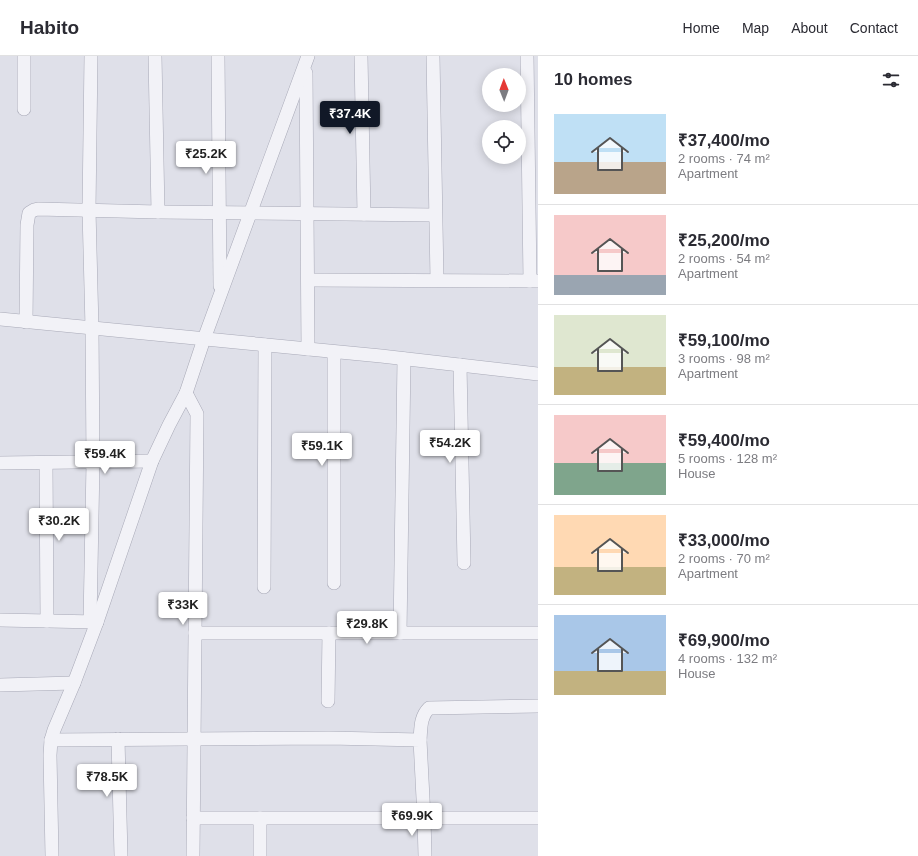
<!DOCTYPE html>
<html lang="en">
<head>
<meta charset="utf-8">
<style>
	:root { --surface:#fff; --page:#f7f7f7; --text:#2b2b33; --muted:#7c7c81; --line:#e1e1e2; --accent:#111827 }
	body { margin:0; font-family:Helvetica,sans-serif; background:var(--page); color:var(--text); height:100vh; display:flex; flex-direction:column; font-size:15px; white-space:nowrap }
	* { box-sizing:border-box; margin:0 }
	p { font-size:13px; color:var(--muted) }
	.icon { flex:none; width:22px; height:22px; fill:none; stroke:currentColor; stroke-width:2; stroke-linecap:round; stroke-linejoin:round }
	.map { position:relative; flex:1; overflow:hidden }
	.panel { display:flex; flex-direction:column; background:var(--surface); width:380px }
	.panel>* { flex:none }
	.needle { width:26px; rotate:359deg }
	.controls { position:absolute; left:482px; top:12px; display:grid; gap:8px }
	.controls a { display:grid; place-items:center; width:44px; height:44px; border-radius:50%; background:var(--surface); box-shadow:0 2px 10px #0003; font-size:20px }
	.price { position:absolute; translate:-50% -34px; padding:0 9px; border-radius:4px; background:#fff; color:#222; font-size:13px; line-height:26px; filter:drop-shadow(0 1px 2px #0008) }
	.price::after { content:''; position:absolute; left:50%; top:24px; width:12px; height:9px; margin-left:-6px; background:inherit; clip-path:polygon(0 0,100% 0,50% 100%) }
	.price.on { background:var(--accent); color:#fff }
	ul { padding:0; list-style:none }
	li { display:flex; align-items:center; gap:12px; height:100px; padding:0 16px }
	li+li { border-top:1px solid var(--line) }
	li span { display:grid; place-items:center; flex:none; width:112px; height:80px; border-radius:0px; color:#555 }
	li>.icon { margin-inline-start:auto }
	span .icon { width:48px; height:48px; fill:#fffc; stroke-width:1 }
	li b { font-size:17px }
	h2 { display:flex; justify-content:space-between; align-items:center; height:48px; padding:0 16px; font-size:17px }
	header { display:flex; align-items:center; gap:24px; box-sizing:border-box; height:56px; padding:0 20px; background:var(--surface); border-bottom:1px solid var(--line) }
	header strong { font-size:19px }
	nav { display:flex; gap:22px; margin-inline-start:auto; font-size:14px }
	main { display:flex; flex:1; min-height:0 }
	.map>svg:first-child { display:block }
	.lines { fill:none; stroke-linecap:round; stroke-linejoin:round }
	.minor-casing { stroke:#a8a9b7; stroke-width:14 }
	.minor { stroke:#f2f2f7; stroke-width:13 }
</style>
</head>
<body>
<header>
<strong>Habito</strong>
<nav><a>Home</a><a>Map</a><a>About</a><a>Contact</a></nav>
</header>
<main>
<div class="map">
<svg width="538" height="800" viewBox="0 0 538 800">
	<rect width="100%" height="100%" fill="#dfe0e9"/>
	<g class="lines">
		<defs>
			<g id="minor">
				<path d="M155 0 158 156"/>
				<path d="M218 0 220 230"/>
				<path d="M361 0 364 158"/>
				<path d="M433 0 437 224"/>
				<path d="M527 0 530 225"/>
				<path d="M306 17 308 293"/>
				<path d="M24 53V0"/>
				<path d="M308 224 538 225"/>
				<path d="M0 263 381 300 538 318"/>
				<path d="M26 266 27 169 29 157 34 154 38 153 158 156 435 159"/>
				<path d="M334 296V527"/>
				<path d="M460 309 464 507"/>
				<path d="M186 337 197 358 193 800"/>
				<path d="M0 407 152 405"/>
				<path d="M46 407 47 565"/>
				<path d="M264 531 265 289"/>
				<path d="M0 564 97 566"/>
				<path d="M90 566 93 407 92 272 89 154 91 0"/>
				<path d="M195 577H538"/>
				<path d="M400 577 404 303"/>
				<path d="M0 629 74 627"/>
				<path d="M328 645 329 577"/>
				<path d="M118 683 121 800"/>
				<path d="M51 684 329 682 420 684 424 762 425 800"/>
				<path d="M420 684C421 672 420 661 429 652L538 650"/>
				<path d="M193 762H538"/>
				<path d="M260 762V800"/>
				<path d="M52 800 50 699 51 684 54 674 74 627 97 566 152 405 169 369 186 337 204 283 308 0"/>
			</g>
		</defs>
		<use href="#minor" class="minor-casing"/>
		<use href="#minor" class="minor"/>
	</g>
</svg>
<div class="controls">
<a><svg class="needle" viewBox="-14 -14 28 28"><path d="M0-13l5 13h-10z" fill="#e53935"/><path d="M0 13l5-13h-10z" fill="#7c7c81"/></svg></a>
<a><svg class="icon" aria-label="locate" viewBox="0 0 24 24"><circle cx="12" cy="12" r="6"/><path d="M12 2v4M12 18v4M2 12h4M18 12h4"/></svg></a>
</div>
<b class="price on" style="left:350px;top:79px">₹37.4K</b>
<b class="price" style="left:206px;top:119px">₹25.2K</b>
<b class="price" style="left:450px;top:408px">₹54.2K</b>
<b class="price" style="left:322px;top:411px">₹59.1K</b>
<b class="price" style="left:105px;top:419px">₹59.4K</b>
<b class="price" style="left:59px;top:486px">₹30.2K</b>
<b class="price" style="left:183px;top:570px">₹33K</b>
<b class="price" style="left:367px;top:589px">₹29.8K</b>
<b class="price" style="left:107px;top:742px">₹78.5K</b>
<b class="price" style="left:412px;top:781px">₹69.9K</b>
</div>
<section class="panel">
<h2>10 homes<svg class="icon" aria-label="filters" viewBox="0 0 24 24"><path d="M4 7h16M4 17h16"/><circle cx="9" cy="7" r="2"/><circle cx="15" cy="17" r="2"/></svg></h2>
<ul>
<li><span style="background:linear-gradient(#bfe0f5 60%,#b9a48a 0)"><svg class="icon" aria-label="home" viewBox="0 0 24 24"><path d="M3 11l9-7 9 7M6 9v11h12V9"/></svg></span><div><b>₹37,400/mo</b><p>2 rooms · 74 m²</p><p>Apartment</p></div></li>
<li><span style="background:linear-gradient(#f6c9c9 75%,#9aa5b1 0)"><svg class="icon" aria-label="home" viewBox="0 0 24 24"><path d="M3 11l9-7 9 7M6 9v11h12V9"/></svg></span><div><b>₹25,200/mo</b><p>2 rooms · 54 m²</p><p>Apartment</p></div></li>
<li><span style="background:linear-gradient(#dfe7d0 65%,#c2b280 0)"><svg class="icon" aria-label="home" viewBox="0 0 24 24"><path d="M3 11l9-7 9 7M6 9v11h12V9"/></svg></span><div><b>₹59,100/mo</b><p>3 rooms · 98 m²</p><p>Apartment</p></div></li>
<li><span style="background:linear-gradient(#f6c9c9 60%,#7fa58c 0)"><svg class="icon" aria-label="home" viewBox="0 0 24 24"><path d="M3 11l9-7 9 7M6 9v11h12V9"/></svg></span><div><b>₹59,400/mo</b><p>5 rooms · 128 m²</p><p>House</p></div></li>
<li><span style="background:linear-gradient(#ffd9b3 65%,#c2b280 0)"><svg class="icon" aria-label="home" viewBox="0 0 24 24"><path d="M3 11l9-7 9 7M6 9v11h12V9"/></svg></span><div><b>₹33,000/mo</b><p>2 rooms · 70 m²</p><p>Apartment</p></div></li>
<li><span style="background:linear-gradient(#a9c7e8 70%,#c2b280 0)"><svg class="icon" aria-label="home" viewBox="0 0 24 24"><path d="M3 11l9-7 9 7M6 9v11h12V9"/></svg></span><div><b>₹69,900/mo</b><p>4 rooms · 132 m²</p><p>House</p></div></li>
</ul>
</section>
</main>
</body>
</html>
